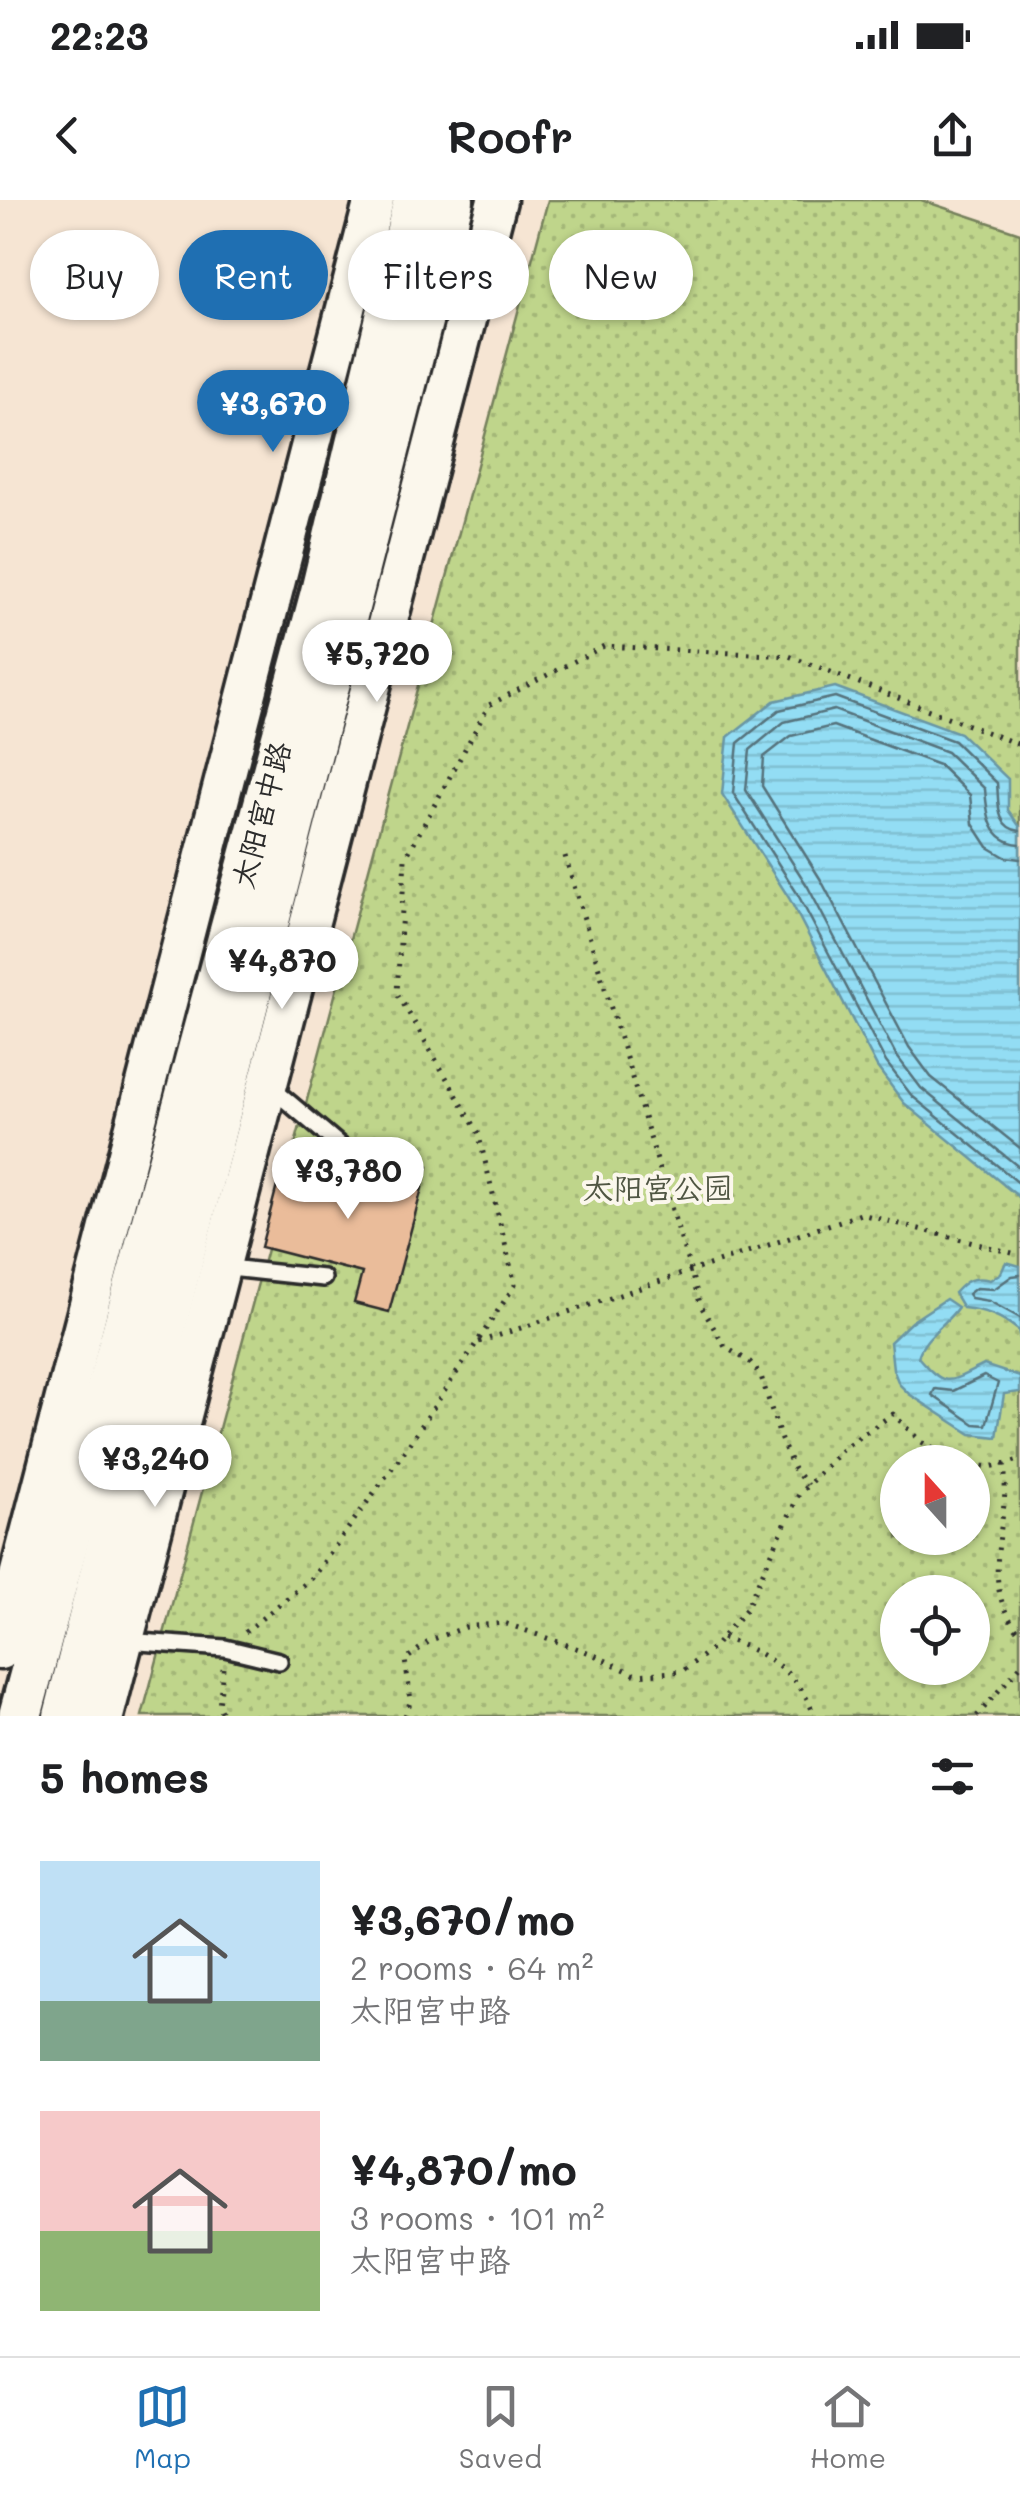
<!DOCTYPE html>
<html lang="en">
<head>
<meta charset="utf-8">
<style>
	:root { --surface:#fff; --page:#f2f2f2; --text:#202124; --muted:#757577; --line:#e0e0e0; --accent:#1f6fb2 }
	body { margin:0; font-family:Mali,"LXGW WenKai TC",sans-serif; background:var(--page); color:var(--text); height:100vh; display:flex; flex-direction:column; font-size:38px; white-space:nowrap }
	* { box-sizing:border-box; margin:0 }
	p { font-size:32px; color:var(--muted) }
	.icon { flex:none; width:55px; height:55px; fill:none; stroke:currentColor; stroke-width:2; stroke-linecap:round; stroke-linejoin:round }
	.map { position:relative; height:1516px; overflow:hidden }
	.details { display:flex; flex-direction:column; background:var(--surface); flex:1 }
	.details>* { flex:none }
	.banner { position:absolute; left:30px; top:30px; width:960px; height:90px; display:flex; gap:20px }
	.needle { width:65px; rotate:339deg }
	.buttons { position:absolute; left:880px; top:1245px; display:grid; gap:20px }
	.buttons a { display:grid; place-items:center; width:110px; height:110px; border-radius:50%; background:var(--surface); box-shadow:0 2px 8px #0004; font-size:50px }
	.price { position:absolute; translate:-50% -85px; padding:0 22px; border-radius:35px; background:#fff; color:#222; font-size:32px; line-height:65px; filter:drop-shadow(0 2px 5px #0008) }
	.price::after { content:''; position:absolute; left:50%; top:60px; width:30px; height:22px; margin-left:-15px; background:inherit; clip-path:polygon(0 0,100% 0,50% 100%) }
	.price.current { background:var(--accent); color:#fff }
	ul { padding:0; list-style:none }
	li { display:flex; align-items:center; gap:30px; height:250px; padding:0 40px }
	li span { display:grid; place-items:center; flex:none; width:280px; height:200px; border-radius:0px; color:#555 }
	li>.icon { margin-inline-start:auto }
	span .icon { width:120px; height:120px; fill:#fffc; stroke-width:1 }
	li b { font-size:42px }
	h2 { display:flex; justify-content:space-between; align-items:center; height:120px; padding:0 40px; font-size:42px }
	.chip { padding:0 35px; border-radius:45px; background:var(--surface); box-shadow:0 2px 8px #0004; font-size:35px; line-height:90px }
	.chip.current { background:var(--accent); color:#fff }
	.status { display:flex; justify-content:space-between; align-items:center; height:70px; padding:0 50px; background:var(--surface); direction:ltr }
	.status svg { height:28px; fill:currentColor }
	header { display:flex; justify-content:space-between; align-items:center; height:130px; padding:0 40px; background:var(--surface); font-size:45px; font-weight:600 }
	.tabs { display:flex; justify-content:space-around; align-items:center; height:140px; border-top:2px solid var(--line); background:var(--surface); font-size:28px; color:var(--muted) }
	.tabs a { display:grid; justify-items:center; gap:5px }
	.tabs .current { color:var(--accent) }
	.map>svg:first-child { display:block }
	.grass { fill:url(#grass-dots); stroke:#75805b; stroke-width:2.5; fill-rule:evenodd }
	.water { fill:url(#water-rules); stroke:#6996a4; stroke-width:2.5 }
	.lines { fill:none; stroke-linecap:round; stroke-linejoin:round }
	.shore { stroke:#55727b; stroke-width:2.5 }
	.building { fill:#eabc9a; stroke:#2b2b2b; stroke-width:2.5 }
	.service-casing { stroke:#2b2b2b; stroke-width:22 }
	.tertiary-casing { stroke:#2b2b2b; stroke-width:45 }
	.secondary-casing { stroke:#2b2b2b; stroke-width:50 }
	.path { stroke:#2b2b2b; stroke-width:5; stroke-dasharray:2.5 8; stroke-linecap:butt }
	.service { stroke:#fbf7ec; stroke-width:15 }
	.tertiary { stroke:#fbf7ec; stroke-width:38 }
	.secondary { stroke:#fbf7ec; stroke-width:42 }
	.labels { text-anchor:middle; stroke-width:8; stroke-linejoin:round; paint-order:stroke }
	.street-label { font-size:30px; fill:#2b2b2b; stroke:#fbf7ec }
	.park-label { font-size:30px; fill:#505643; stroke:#fbf7ec }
</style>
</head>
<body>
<div class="status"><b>22:23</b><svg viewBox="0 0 49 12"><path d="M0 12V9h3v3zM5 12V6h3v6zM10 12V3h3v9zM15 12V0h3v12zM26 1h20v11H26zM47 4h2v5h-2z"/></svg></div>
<header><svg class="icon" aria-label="back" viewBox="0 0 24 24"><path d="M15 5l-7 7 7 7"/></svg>Roofr<svg class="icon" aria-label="share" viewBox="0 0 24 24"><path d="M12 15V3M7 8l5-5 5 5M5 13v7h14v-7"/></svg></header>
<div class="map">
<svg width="1020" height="1516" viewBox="0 0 1020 1516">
	<defs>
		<pattern id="grass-dots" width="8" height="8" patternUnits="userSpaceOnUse" patternTransform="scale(2.5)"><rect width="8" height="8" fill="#bfd58b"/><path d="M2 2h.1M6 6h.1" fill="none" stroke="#a4b778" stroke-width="1.8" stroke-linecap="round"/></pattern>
		<pattern id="water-rules" width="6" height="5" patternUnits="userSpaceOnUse" patternTransform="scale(2.5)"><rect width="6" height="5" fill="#93ddf4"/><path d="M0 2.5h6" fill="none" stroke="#7fbed1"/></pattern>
	</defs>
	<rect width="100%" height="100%" fill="#f6e5d3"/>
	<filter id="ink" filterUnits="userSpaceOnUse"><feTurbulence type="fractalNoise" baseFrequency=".01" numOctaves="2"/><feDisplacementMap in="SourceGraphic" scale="20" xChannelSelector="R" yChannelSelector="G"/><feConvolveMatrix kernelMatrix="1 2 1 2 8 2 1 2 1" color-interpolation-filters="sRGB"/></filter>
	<g filter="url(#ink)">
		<path class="grass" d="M548 0H921L1020 33V1516H142ZM898 1262H972V1338H898ZM898 1392H972V1468H898Z"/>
		<g class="water">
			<path d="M835 487 960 533 1008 579V610L1020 627V998L904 903 877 867 789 698 722 594 728 537 774 501Z"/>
			<path d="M1006 1062 1020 1066V1139L1018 1130C1001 1116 985 1110 963 1108L954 1093C966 1080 972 1076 990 1080L1001 1073Z"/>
			<path d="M946 1099 958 1107C946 1125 924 1136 918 1157 946 1190 948 1182 984 1165L1020 1177V1192L1004 1194 997 1237 971 1234 909 1194 899 1184 893 1169 890 1142 911 1122Z"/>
		</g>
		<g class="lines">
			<g class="shore">
				<path d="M1020 631C995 628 999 602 997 583L954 541 835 497 779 510 738 543 733 593 797 693 886 862 912 896 1020 984"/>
				<path d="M1020 644C989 641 987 614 985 589L947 552 834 510 784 522 750 550 746 590 808 687 896 855 921 888 1020 968"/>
				<path d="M1020 659 1005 657 988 647 973 624 970 595 939 565 833 526 791 536 764 557 762 586 821 680 909 847 931 877 1020 948"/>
				<path d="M1020 1075 1012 1076 994 1089 976 1088 968 1094 971 1098 989 1101 1020 1118"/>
				<path d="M984 1176 998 1183 986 1225 974 1224 932 1195 935 1189 953 1191Z"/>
			</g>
		</g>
		<path class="building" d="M389 956 428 966 389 1112 354 1103 362 1073 261 1047 284 959 382 985Z"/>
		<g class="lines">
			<defs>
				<g id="service">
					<path d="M268 885 357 960"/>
					<path d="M220 1067 323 1078"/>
					<path d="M125 1441 225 1448 279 1461"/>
				</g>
				<g id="tertiary">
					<path d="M0 1450 374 0"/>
					<path d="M104 1516 497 0"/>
				</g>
				<g id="secondary">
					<path d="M20 1516 321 396 415 0"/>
					<path d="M65 1516 452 0"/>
				</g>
			</defs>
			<use href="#service" class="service-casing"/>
			<use href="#tertiary" class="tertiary-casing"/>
			<use href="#secondary" class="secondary-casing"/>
			<g class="path">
				<path d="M565 656 701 1106 725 1147 750 1162 761 1176 781 1240 794 1269 807 1285"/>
				<path d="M479 1142 861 1014 1020 1055"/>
				<path d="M1004 1264C1012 1322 975 1382 1020 1433"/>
				<path d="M972 1265 990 1267 1020 1260"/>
				<path d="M245 1432 312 1378 408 1246 515 1085 478 932 397 793 405 659 489 505 604 446 789 456 1020 545"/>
				<path d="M722 1438C763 1451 801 1473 814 1516"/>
				<path d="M223 1468 219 1507 223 1516"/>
				<path d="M405 1516 411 1500 405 1460 431 1440 466 1427 504 1423 590 1453 636 1475 683 1471 715 1446 746 1409 799 1294 846 1246 893 1214 920 1241 955 1262"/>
				<path d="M977 1516 1020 1466"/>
			</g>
			<use href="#service" class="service"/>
			<use href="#tertiary" class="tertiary"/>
			<use href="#secondary" class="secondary"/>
		</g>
	</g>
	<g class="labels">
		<g class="street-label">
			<text transform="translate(262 615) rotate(-75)" y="10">太阳宫中路</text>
		</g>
		<g class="park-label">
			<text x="658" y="999">太阳宫公园</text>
		</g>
	</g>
</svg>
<div class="buttons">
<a><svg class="needle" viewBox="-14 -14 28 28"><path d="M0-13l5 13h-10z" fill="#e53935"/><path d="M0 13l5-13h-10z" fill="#757577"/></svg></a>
<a><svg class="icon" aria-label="locate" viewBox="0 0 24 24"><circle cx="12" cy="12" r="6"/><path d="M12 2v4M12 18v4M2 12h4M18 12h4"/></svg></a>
</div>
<b class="price current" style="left:273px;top:255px">¥3,670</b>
<b class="price" style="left:377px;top:505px">¥5,720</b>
<b class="price" style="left:282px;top:812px">¥4,870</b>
<b class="price" style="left:348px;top:1022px">¥3,780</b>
<b class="price" style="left:155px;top:1310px">¥3,240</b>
<div class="banner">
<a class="chip">Buy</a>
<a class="chip current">Rent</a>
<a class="chip">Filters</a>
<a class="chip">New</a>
</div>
</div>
<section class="details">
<h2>5 homes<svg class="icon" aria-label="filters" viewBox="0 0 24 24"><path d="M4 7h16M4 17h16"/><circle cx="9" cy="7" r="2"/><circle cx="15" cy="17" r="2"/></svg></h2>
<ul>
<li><span style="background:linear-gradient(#bfe0f5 70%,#7fa58c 0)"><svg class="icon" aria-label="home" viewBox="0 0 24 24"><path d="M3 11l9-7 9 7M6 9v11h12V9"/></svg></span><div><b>¥3,670/mo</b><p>2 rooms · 64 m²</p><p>太阳宫中路</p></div></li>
<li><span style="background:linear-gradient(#f6c9c9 60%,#8fb573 0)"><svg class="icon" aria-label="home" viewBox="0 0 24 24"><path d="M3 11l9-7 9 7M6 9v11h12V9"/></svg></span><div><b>¥4,870/mo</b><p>3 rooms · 101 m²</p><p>太阳宫中路</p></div></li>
</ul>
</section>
<nav class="tabs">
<a class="current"><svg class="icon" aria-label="map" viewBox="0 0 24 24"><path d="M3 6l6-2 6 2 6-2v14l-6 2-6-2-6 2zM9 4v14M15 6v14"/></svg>Map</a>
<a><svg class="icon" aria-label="saved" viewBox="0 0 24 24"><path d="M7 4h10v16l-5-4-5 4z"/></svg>Saved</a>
<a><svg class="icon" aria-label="home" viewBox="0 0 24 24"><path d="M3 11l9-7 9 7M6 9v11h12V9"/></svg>Home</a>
</nav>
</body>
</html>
